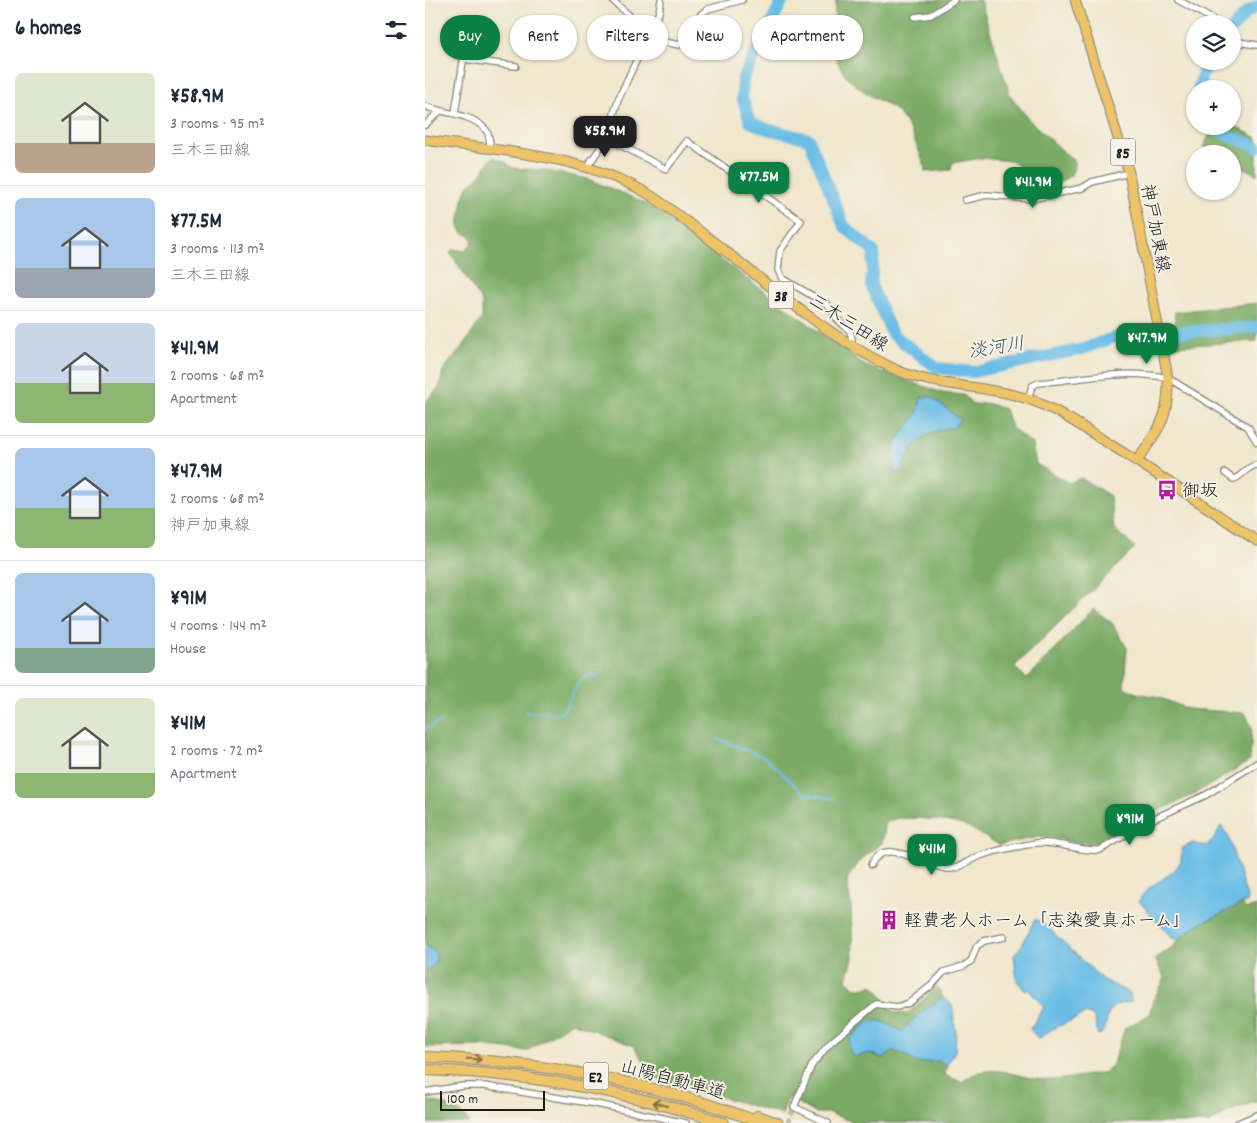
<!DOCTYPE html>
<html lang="en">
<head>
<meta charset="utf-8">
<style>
	:root { --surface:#fff; --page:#f6f6f7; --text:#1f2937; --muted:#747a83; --line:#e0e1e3; --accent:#0b8043 }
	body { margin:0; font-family:Dekko,"Klee One",sans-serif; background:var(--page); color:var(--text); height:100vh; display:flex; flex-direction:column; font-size:19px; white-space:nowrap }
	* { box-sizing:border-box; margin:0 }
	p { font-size:16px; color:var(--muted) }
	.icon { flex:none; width:28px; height:28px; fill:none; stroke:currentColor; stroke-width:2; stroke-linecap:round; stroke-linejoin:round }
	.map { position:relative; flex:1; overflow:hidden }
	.details { display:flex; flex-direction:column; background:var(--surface); width:425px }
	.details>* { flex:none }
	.top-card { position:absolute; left:15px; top:15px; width:475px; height:45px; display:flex; gap:10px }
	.controls { position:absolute; left:761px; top:15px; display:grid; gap:10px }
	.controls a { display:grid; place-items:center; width:55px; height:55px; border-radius:50%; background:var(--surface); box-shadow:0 1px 4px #0004; font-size:25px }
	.scale { position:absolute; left:15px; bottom:12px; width:105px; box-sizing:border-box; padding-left:5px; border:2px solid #1c1c1c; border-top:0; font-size:14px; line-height:18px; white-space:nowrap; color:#1c1c1c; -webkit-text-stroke:4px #f7f3e8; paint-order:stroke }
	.price { position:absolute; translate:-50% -42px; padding:0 11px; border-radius:10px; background:var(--accent); color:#fff; font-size:16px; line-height:32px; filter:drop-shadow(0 1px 2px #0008) }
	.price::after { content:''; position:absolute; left:50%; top:30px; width:15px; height:11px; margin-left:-8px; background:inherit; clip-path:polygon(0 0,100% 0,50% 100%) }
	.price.on { background:#222; color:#fff }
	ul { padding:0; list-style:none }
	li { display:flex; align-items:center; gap:15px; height:125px; padding:0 15px }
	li+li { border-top:1px solid var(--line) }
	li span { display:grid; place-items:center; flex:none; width:140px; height:100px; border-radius:8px; color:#555 }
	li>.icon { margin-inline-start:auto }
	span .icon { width:60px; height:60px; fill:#fffc; stroke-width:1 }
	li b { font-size:21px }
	h2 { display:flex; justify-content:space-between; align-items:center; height:60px; padding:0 15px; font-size:21px }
	.pill { padding:0 18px; border-radius:22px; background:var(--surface); box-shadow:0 1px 4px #0004; font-size:18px; line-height:45px }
	.pill.on { background:var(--accent); color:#fff }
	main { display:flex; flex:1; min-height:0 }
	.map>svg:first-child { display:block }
	.forest { fill:#7aaa65; stroke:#4b6340; fill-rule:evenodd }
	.water { fill:#6bbde6; stroke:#446c81 }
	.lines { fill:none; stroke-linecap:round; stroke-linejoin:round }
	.stream { stroke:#6bbde6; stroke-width:2 }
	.river { stroke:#6bbde6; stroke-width:12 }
	.minor-tunnel { stroke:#c6beaa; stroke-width:5.5; stroke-dasharray:5.5 3; stroke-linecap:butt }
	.minor-casing { stroke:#868274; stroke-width:8 }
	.primary-casing { stroke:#868274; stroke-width:11 }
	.motorway-casing { stroke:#868274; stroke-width:12 }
	.minor { stroke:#fff; stroke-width:5.5 }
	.primary { stroke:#eec469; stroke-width:9 }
	.motorway { stroke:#eec469; stroke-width:10 }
	.oneway { stroke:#857042 }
	.labels { text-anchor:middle; stroke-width:4; stroke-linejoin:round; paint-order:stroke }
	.shield { fill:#f7f3e8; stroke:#5e5c59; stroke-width:1 }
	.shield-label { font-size:16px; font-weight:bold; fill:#1c1c1c }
	.street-label { font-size:18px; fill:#1c1c1c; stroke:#f7f3e8 }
	.poi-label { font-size:18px; fill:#1c1c1c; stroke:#f7f3e8; text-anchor:start }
	.water-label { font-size:19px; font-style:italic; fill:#385463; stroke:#f7f3e8 }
</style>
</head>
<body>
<main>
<section class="details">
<h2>6 homes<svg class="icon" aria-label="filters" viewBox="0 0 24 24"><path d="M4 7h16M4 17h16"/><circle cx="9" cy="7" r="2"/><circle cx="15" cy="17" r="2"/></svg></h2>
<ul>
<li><span style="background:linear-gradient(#dfe7d0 70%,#b9a48a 0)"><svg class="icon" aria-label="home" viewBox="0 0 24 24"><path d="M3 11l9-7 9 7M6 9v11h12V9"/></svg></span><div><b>¥58.9M</b><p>3 rooms · 95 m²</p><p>三木三田線</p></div></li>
<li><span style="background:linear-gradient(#a9c7e8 70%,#9aa5b1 0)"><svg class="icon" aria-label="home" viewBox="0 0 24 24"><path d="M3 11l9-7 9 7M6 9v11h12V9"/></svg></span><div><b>¥77.5M</b><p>3 rooms · 113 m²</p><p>三木三田線</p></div></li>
<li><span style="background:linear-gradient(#c9d6e8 60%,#8fb573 0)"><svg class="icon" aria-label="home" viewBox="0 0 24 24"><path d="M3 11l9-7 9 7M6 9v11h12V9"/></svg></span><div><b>¥41.9M</b><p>2 rooms · 68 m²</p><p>Apartment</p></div></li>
<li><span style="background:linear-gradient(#a9c7e8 60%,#8fb573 0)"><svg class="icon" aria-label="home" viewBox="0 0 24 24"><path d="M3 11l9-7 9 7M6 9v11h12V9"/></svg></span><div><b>¥47.9M</b><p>2 rooms · 68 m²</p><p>神戸加東線</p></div></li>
<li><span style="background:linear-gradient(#a9c7e8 75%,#7fa58c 0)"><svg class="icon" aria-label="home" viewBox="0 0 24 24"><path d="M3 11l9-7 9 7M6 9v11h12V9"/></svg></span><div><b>¥91M</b><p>4 rooms · 144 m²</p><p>House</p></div></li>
<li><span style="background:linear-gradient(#dfe7d0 75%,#8fb573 0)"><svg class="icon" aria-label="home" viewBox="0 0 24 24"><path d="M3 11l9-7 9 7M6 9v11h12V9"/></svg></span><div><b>¥41M</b><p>2 rooms · 72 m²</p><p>Apartment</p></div></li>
</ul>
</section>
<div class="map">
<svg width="832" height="1123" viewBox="0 0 832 1123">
	<rect width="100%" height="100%" fill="#f7f3e8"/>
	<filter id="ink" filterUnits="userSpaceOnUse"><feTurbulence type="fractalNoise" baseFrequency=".02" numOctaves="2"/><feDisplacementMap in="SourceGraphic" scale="10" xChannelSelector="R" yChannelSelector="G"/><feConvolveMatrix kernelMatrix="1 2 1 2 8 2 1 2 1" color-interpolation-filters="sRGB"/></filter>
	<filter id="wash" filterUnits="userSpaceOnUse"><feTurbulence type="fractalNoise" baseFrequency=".0096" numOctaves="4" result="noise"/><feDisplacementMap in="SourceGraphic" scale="20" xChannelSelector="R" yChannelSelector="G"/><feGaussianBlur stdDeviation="1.12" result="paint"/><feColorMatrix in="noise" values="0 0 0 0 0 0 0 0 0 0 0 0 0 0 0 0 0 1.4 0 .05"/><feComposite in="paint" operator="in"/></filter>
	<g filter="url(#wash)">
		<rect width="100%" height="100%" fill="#f0e7cd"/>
		<g class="forest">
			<path d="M411 0H555L585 95 605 121 651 163 646 175 628 187 586 161 556 158 527 163 526 170 500 172V167C493 149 487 129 475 115 468 106 452 100 443 94 402 68 407 42 411 0Z"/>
			<path d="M808 125 832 138V175L808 162V154H791L778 147 789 126Z"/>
			<path d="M68 157 79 161 87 168 118 170 163 179 218 202 237 214 291 256 441 366 518 393 539 395 548 405 561 403 580 409 586 427 607 444 611 464 644 483 656 478 685 496 689 529 710 548 589 667 602 679 668 609 687 623 702 648 699 687 714 694 731 696 763 709 820 713 827 728 825 761 766 796 713 820 672 843 646 842 618 836 575 845C562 839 548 828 534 824 518 820 474 814 461 822L457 843 437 859 423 877 422 884 426 905 428 958 422 979C428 992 438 988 449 985L469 1012 482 1014 512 987 518 997 493 1015 477 1031 456 1021 429 1057 443 1053 459 1058 468 1051 479 1055 492 1063 513 1061 522 1065 519 1075 537 1082C566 1057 594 1081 626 1080 644 1079 663 1075 681 1072L688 1063 700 1028 724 1015 728 1000 740 979 730 959 749 946 753 939 770 926 815 903 822 909 832 906V1101L805 1111 785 1123H430L404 1113H390L363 1097 357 1115 229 1077 209 1046 147 1022 102 1051 54 1046 0 1047V971C8 966 13 962 9 952L0 945V403L15 386 18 370 39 345 57 318V302L25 252 29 249 40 251 47 243V237L37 232 34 226 39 194 44 185 56 175 64 160ZM495 406 523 427 497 437 489 445 470 444 486 426Z"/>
			<path d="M832 303V341L749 346 750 312Z"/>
			<path d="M0 1100C18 1103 34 1108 45 1123H0Z"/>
		</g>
		<g class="water">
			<path d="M496 397H507L535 420 528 428C521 427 516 430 509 432 489 440 484 455 474 474L469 471C470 463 467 449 471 443 481 427 494 417 496 397Z"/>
			<path d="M796 826 803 836 823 901 770 926 753 939 747 938 714 901C720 884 751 877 756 860 757 856 756 852 757 848L767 843 781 846 789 839Z"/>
			<path d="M610 919 618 923 678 980 705 993 706 1002C675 1005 688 1017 676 1034L673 1035 669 1017 661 1013C645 1023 628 1025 614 1039L605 1029 619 1007 603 989 600 991 592 981 589 955 597 945Z"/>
			<path d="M0 945 10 952C13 962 9 966 0 971Z"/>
			<path d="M518 997 527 1005 531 1032 530 1051 522 1065 513 1061 492 1063 479 1055 468 1051 459 1058 443 1053 429 1057C415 1042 434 1029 446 1021H456L477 1031 493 1015Z"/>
		</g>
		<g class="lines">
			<g class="stream">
				<path d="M100 712 136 713C150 700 147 671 174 676"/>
				<path d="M0 728 16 722"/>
				<path d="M293 739 341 758 378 793 409 799"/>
			</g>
			<g class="river">
				<path d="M358 0 318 78 317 97 325 122 342 129 384 139 419 226 449 252 446 285 467 334 512 368 548 372 658 349 693 336 832 327"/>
				<path d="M808 28 821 13 832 6"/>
				<path d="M773 89 782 61"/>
				<path d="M786 126C800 137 816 139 832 147"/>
			</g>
		</g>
	</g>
	<g filter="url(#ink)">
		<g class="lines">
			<path class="minor-tunnel" d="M363 1123 369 1107"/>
			<defs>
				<g id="minor">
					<path d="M753 0 787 19"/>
					<path d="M490 17 506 15 529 0"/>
					<path d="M224 33 234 12 236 0"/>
					<path d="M814 42 832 45"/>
					<path d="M215 50 221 48 230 40 254 45 276 14 283 9 317 0"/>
					<path d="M38 59 91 66"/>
					<path d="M0 106C19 114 47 113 61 130 65 135 65 144 65 149"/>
					<path d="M30 113 42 36"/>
					<path d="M0 125 14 112"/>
					<path d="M182 138 241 169 262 141 376 221 355 251 353 270 357 278 403 305 412 319 425 331 427 339 424 345"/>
					<path d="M162 167 182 138 193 100 224 33 187 0"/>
					<path d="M540 200 562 195 607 199 657 188 667 182 704 173"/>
					<path d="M603 399 607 386 613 383C655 379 701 369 743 378L823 427 832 442"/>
					<path d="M800 473 808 479C818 477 821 466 832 465"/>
					<path d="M446 865C459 834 501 867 522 869 532 870 538 864 546 860 564 851 586 848 606 844 629 839 652 852 675 850L728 819 781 795 832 763"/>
					<path d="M0 1092 38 1086H59L171 1104 261 1123"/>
					<path d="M403 1123 369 1107 387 1065 405 1043 451 1004 472 1007 484 1003 506 986 519 972 539 966 546 961 552 946 559 941 579 937"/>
					<path d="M813 1123 832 1115"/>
				</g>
				<g id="primary">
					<path d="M650 0 704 173 743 378C744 419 734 429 712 461"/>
					<path d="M0 140C73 151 154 154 220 192 236 201 251 214 266 225 332 273 391 330 465 367 506 388 560 384 603 399 630 408 654 425 678 440 730 472 781 507 832 541"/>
				</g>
				<g id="motorway">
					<path d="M0 1057C115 1061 229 1082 337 1123"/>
					<path d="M0 1070C102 1073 202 1091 299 1123"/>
					<path d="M332 1116 353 1123"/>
				</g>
			</defs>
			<use href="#minor" class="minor-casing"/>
			<use href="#primary" class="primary-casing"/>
			<use href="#motorway" class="motorway-casing"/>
			<use href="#minor" class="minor"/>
			<use href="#primary" class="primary"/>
			<use href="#motorway" class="motorway"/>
		</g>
		<defs><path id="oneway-shaft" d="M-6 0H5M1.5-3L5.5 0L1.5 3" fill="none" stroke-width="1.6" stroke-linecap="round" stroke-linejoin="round" transform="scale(1.25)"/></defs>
		<g class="oneway">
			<use href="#oneway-shaft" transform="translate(49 1059) rotate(4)"/>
			<use href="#oneway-shaft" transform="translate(235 1104) rotate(-165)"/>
		</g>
	</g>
	<defs>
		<symbol id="bus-bare" viewBox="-9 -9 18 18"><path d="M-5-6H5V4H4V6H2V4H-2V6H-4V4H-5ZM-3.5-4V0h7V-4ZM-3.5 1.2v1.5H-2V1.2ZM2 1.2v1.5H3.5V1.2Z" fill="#b5179e" stroke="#f7f3e8" stroke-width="2.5" paint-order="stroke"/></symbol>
		<symbol id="building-bare" viewBox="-9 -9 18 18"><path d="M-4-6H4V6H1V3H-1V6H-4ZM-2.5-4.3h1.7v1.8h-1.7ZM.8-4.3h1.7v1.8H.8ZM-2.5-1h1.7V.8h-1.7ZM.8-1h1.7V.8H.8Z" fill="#b5179e" stroke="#f7f3e8" stroke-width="2.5" paint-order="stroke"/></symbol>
	</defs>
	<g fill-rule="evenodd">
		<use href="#bus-bare" x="728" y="476" width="28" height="28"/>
		<use href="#building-bare" x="450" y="906" width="28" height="28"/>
	</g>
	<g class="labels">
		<g class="shield">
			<rect x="685.5" y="138.5" width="25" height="27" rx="4"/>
			<rect x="343.5" y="281.5" width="25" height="27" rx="4"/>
			<rect x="158.5" y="1062.5" width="25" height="27" rx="4"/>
		</g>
		<g class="shield-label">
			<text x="698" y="158">85</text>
			<text x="356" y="301">38</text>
			<text x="171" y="1082">E2</text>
		</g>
		<g class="street-label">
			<text transform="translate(731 228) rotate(79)" y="6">神戸加東線</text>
			<text transform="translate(424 322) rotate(33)" y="6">三木三田線</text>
			<text transform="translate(248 1079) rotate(15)" y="6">山陽自動車道</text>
		</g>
		<g class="poi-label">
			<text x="757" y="496">御坂</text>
			<text x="479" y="926">軽費老人ホーム「志染愛真ホーム」</text>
		</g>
		<g class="water-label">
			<text transform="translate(571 346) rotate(-9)" y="7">淡河川</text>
		</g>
	</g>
</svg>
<div class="controls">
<a><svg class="icon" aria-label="layers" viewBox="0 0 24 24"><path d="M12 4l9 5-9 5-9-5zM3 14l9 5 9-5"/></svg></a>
<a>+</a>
<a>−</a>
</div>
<div class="scale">100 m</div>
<b class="price on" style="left:180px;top:158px">¥58.9M</b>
<b class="price" style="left:334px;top:204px">¥77.5M</b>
<b class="price" style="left:608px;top:209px">¥41.9M</b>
<b class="price" style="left:722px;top:365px">¥47.9M</b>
<b class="price" style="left:705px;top:846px">¥91M</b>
<b class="price" style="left:507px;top:876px">¥41M</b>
<div class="top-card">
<a class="pill on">Buy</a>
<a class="pill">Rent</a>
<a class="pill">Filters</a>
<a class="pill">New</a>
<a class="pill">Apartment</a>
</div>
</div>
</main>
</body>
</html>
